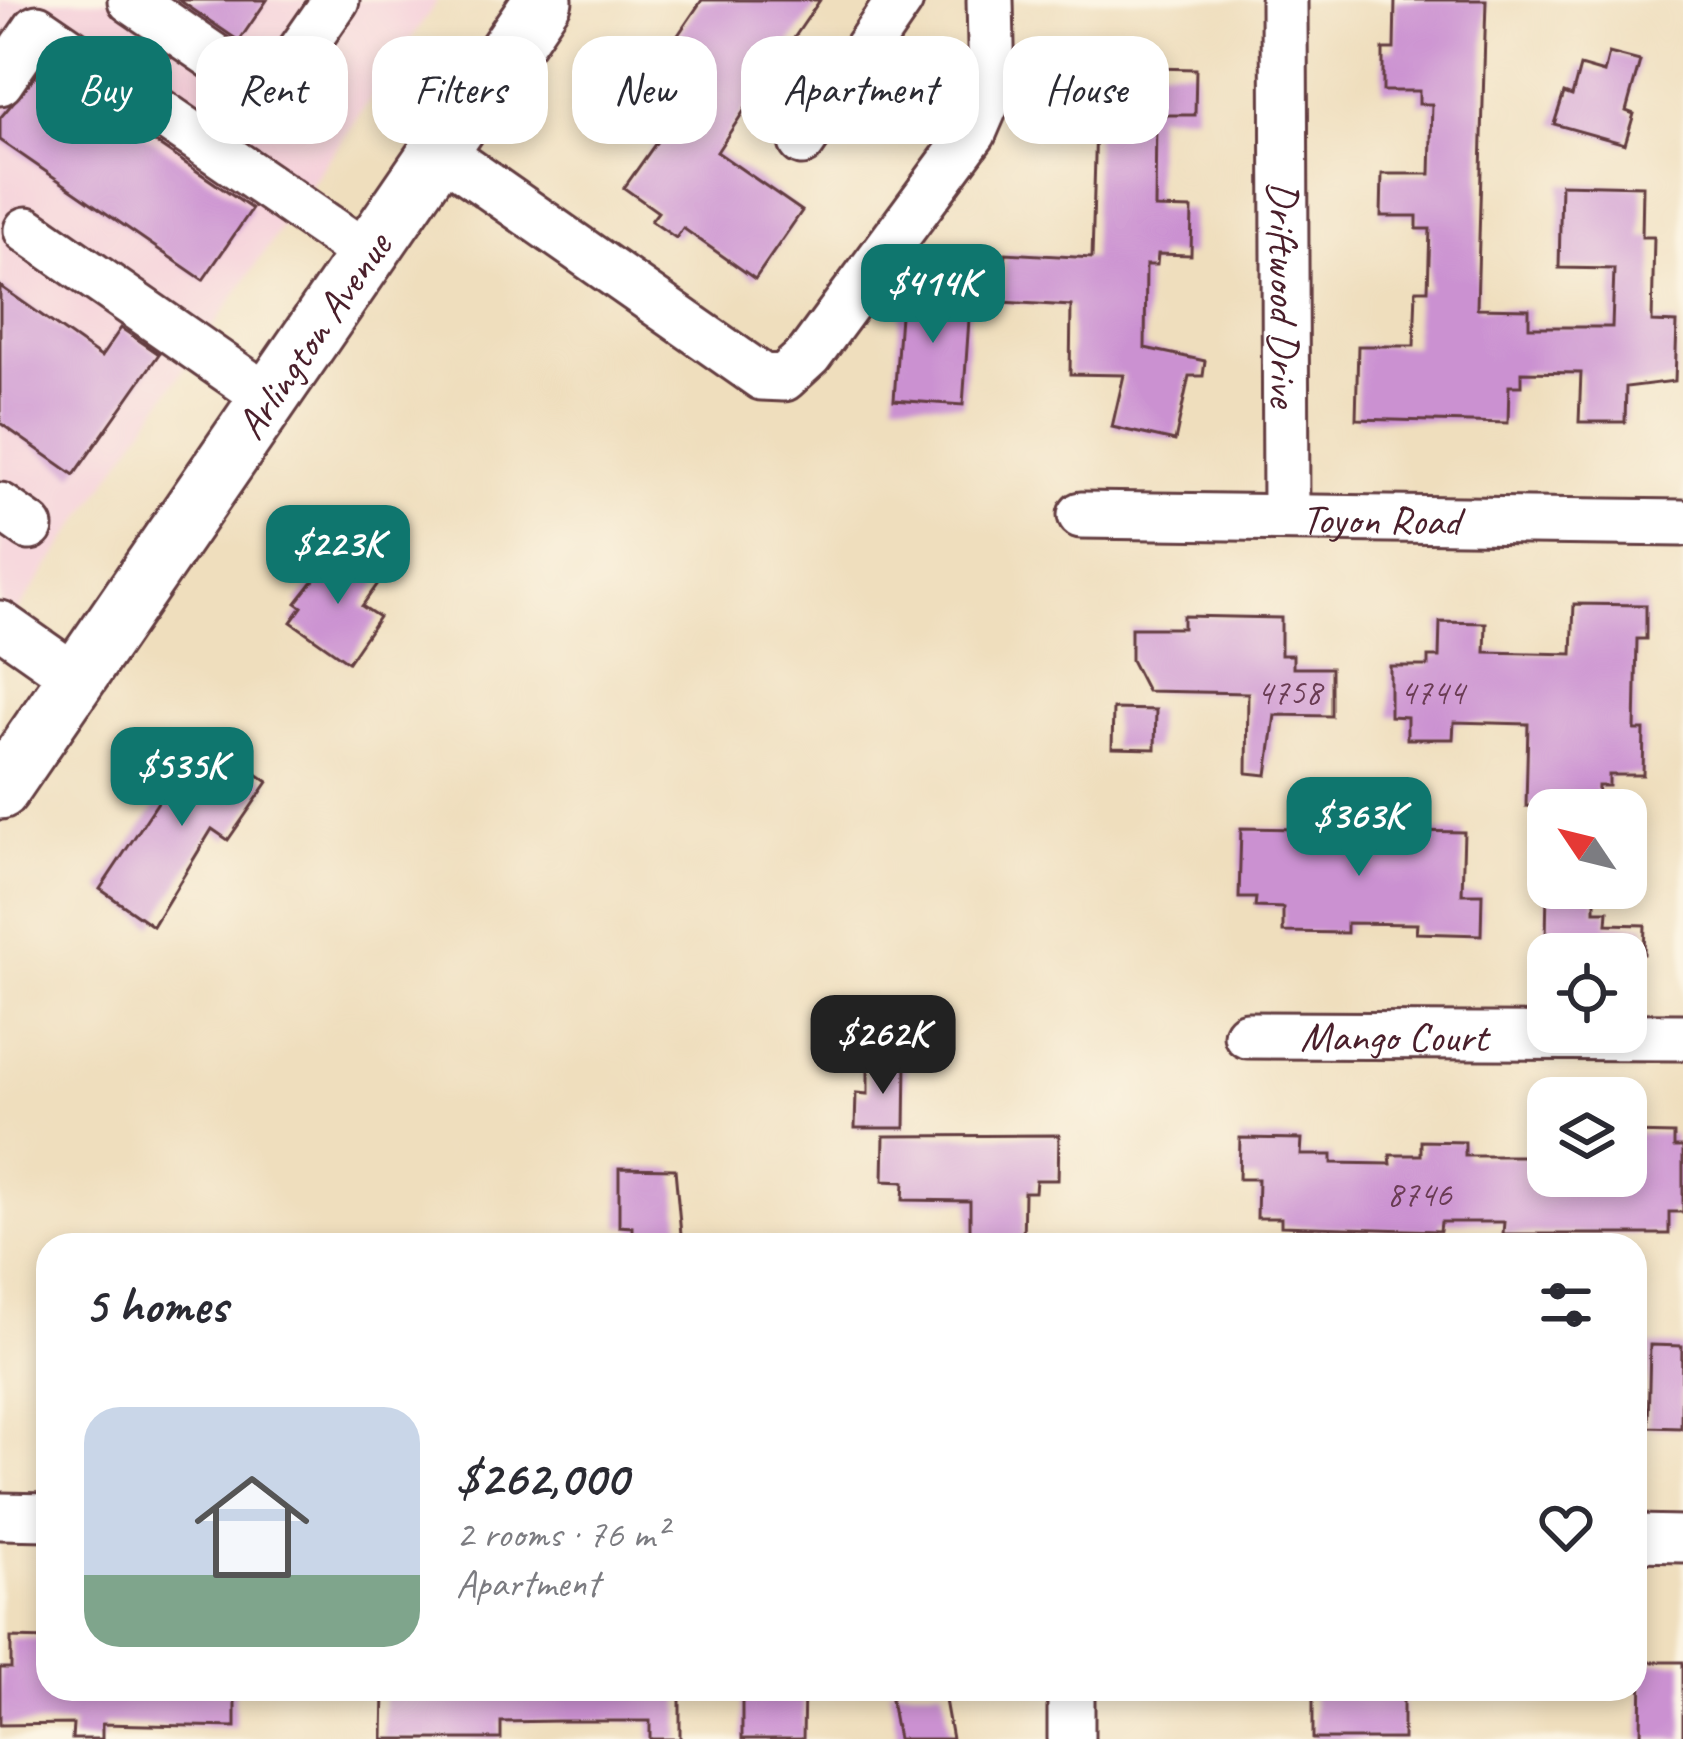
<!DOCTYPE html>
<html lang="en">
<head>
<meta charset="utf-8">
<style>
	:root { --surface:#fff; --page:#f7f7f7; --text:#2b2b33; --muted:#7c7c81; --accent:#0f766e }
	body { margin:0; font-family:Caveat,sans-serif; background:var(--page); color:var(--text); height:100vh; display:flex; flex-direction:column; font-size:45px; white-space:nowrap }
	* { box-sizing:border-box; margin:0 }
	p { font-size:39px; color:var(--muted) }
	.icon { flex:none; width:66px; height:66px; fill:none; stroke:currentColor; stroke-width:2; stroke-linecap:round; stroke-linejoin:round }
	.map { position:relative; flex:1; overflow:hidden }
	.details { position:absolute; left:36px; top:1233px; width:1611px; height:468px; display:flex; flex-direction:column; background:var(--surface); border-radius:36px; box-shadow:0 6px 18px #0003 }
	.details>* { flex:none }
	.guide { position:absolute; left:36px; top:36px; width:1611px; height:108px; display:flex; gap:24px }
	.needle { width:78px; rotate:305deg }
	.buttons { position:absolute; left:1527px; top:789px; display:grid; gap:24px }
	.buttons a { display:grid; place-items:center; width:120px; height:120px; border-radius:24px; background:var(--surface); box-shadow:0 6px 18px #0003; font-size:60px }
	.price { position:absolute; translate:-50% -102px; padding:0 27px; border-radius:24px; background:var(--accent); color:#fff; font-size:39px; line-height:78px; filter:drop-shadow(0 3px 6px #0008) }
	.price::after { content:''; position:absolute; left:50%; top:72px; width:36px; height:27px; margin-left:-18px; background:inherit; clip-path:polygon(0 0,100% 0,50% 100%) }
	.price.active { background:#222; color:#fff }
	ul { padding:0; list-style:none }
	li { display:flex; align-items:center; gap:36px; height:300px; padding:0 48px }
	li span { display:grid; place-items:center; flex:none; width:336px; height:240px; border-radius:36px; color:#555 }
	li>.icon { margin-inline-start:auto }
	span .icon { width:144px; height:144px; fill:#fffc; stroke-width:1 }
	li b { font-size:51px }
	h2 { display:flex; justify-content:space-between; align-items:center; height:144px; padding:0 48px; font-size:51px }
	.tag { padding:0 42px; border-radius:36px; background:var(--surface); box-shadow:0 6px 18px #0003; font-size:42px; line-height:108px }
	.tag.active { background:var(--accent); color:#fff }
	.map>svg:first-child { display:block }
	.built { fill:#f5cfda }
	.building { fill:#cb91d1 }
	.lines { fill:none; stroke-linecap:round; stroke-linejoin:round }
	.minor-casing { stroke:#633c41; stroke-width:51 }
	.major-casing { stroke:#633c41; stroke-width:63 }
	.minor { stroke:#fff; stroke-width:45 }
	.major { stroke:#fff; stroke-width:57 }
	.labels { text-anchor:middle; stroke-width:12; stroke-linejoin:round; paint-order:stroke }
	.number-label { font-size:36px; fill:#6a3c54 }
	.street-label { font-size:42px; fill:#4a1f2b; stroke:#fcf5e5 }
</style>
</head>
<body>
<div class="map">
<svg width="1683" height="1739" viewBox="0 0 1683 1739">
	<rect width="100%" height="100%" fill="#fcf5e5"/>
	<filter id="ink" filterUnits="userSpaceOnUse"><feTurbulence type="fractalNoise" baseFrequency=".00833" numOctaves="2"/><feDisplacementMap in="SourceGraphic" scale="24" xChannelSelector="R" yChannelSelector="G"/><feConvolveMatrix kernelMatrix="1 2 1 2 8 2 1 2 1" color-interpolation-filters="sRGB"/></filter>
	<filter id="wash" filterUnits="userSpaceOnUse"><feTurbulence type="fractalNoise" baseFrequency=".004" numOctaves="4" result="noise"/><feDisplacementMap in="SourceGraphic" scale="48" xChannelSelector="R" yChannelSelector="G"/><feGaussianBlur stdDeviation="2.7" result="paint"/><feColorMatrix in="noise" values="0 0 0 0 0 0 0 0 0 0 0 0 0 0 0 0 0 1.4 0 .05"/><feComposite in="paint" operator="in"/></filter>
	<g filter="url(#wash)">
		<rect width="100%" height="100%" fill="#efdebd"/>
		<path class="built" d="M0 0H438L0 637Z"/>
		<g id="blocks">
			<g class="building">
				<path d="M179 0H267L239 41Z"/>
				<path d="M702 0H820L783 54 793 61 763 104 753 97 717 152 802 211 755 279 683 228 676 238 651 221 658 212 624 188 697 85 661 60Z"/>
				<path d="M1395 0H1486L1477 308 1529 309V327H1612L1614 269 1559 268 1561 184 1643 186 1642 237H1654L1652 322 1677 323 1675 381 1626 387 1625 422H1579L1581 373 1521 372V386H1509L1508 423 1356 419 1358 346H1414L1416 290H1428L1430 229H1417V216H1381L1382 174H1430L1432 104H1419V91H1383V49H1394Z"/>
				<path d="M1609 53 1640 61 1626 111 1634 114 1625 144 1554 124 1564 93 1572 96 1580 66 1604 73Z"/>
				<path d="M44 66 252 209 203 280 0 140V118Z"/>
				<path d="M1152 68 1196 69 1195 115H1156L1155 208 1192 209 1191 255 1158 254 1157 265H1146L1145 348 1205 361 1203 376H1189L1175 441 1112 427 1124 375 1070 374 1071 306 1002 302 1006 253 1092 258 1096 123H1104L1105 85H1152Z"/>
				<path d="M0 286 101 357 121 328 159 354 74 475 0 423Z"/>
				<path d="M902 287 971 291 963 405 894 400Z"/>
				<path d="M336 552 379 582 362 606 379 617 348 662 291 622 302 607 296 603Z"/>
				<path d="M1574 604 1646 605V639H1637L1635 730H1644L1643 775H1609V786H1598L1597 810 1526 806 1528 724 1454 722 1453 739H1407V717L1390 716V666H1428V657H1439L1440 622 1486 623 1485 652 1572 654Z"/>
				<path d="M1183 616 1281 618V655H1293V668H1331V716L1275 715 1267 775 1247 773 1248 693 1147 691 1131 660V628H1183Z"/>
				<path d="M1113 709 1156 710 1155 749 1112 748Z"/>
				<path d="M207 740 268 782 228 840 212 829 153 926 100 889 192 751 197 754Z"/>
				<path d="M1241 828 1464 832 1462 894H1482L1481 935 1416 933 1417 924 1347 923V933L1283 932V908L1255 907 1256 898H1239Z"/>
				<path d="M1547 888H1595V911H1608L1607 924 1645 925 1644 954H1565L1566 940H1546Z"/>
				<path d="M868 1062 906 1063 905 1128H855L856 1093 868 1094Z"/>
				<path d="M1629 1133 1674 1134V1147H1683V1212H1669V1234H1503L1504 1222H1441L1440 1231 1281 1226V1218H1257L1258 1179H1239L1240 1138 1302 1139 1301 1155H1332V1163L1391 1164 1390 1155H1421V1141L1465 1142V1156H1548V1176H1628Z"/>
				<path d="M1059 1135 1058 1180H1036L1035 1192H1024L1023 1245H970V1201L903 1200 904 1182 883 1181 884 1136Z"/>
				<path d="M619 1168 675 1169 682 1245H632V1227L619 1226Z"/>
				<path d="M1650 1345 1682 1346 1681 1428 1648 1427Z"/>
				<path d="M11 1638 48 1639V1689H235V1727L102 1724V1739H72L73 1724 0 1725V1668H11Z"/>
				<path d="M1642 1662H1683V1739H1641Z"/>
				<path d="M384 1689H680V1739H650V1721H559L501 1722V1739H383Z"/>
				<path d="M742 1689H804L803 1739H742Z"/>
				<path d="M889 1689H943L952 1739H898Z"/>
				<rect x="1313" y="1689" width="90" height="50"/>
			</g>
		</g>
	</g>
	<g filter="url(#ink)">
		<use href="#blocks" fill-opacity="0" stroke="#633c41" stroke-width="3"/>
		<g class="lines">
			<defs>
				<g id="minor">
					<path d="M131 0 270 95 336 0"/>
					<path id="s1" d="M1284 0 1286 516"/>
					<path d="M0 82 37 28 368 255"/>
					<path d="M802 142 900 0"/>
					<path d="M439 151 762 377 784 378 809 355 973 133 992 89 990 0"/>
					<path d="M27 230 269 398"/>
					<path d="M0 506 30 527"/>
					<path id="s2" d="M1081 515 1683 523"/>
					<path d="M0 624 77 678"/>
					<path id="s3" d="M1247 1035 1683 1037"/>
					<path d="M0 1516 48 1517"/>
					<path d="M1635 1538 1683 1539"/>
					<path d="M1071 1689V1739"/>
				</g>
				<g id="major">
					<path id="s4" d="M0 790 543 0"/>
				</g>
			</defs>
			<use href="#minor" class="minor-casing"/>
			<use href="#major" class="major-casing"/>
			<use href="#minor" class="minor"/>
			<use href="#major" class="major"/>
		</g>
	</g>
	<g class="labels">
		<g class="number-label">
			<text x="1289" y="704">4758</text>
			<text x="1432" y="704">4744</text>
			<text x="1419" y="1206">8746</text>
		</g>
		<g class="street-label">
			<text dy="15" stroke="none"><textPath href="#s1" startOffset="294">Driftwood Drive</textPath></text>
			<text dy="15" stroke="none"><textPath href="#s4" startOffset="552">Arlington Avenue</textPath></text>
			<text dy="15" stroke="none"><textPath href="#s2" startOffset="300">Toyon Road</textPath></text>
			<text dy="15" stroke="none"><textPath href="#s3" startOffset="147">Mango Court</textPath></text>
		</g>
	</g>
</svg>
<div class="buttons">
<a><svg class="needle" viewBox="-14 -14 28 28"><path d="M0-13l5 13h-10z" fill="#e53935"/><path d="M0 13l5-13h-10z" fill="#7c7c81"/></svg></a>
<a><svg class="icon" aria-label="locate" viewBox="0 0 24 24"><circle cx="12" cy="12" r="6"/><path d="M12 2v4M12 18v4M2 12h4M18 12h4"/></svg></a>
<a><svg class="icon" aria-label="layers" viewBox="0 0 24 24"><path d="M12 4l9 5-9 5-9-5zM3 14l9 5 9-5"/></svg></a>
</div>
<b class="price" style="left:933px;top:346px">$414K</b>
<b class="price" style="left:338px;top:607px">$223K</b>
<b class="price" style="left:182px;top:829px">$535K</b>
<b class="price" style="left:1359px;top:879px">$363K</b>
<b class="price active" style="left:883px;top:1097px">$262K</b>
<div class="guide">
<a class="tag active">Buy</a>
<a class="tag">Rent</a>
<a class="tag">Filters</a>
<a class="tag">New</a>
<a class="tag">Apartment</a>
<a class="tag">House</a>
</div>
<section class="details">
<h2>5 homes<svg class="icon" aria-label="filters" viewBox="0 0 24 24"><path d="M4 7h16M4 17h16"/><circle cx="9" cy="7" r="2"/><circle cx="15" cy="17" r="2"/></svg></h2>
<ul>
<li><span style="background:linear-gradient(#c9d6e8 70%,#7fa58c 0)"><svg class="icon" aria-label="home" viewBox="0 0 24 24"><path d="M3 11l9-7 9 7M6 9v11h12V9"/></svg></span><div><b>$262,000</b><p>2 rooms · 76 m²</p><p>Apartment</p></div><svg class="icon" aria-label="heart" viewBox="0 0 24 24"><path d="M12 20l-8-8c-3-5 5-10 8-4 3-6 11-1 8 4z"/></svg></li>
</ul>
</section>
</div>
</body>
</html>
